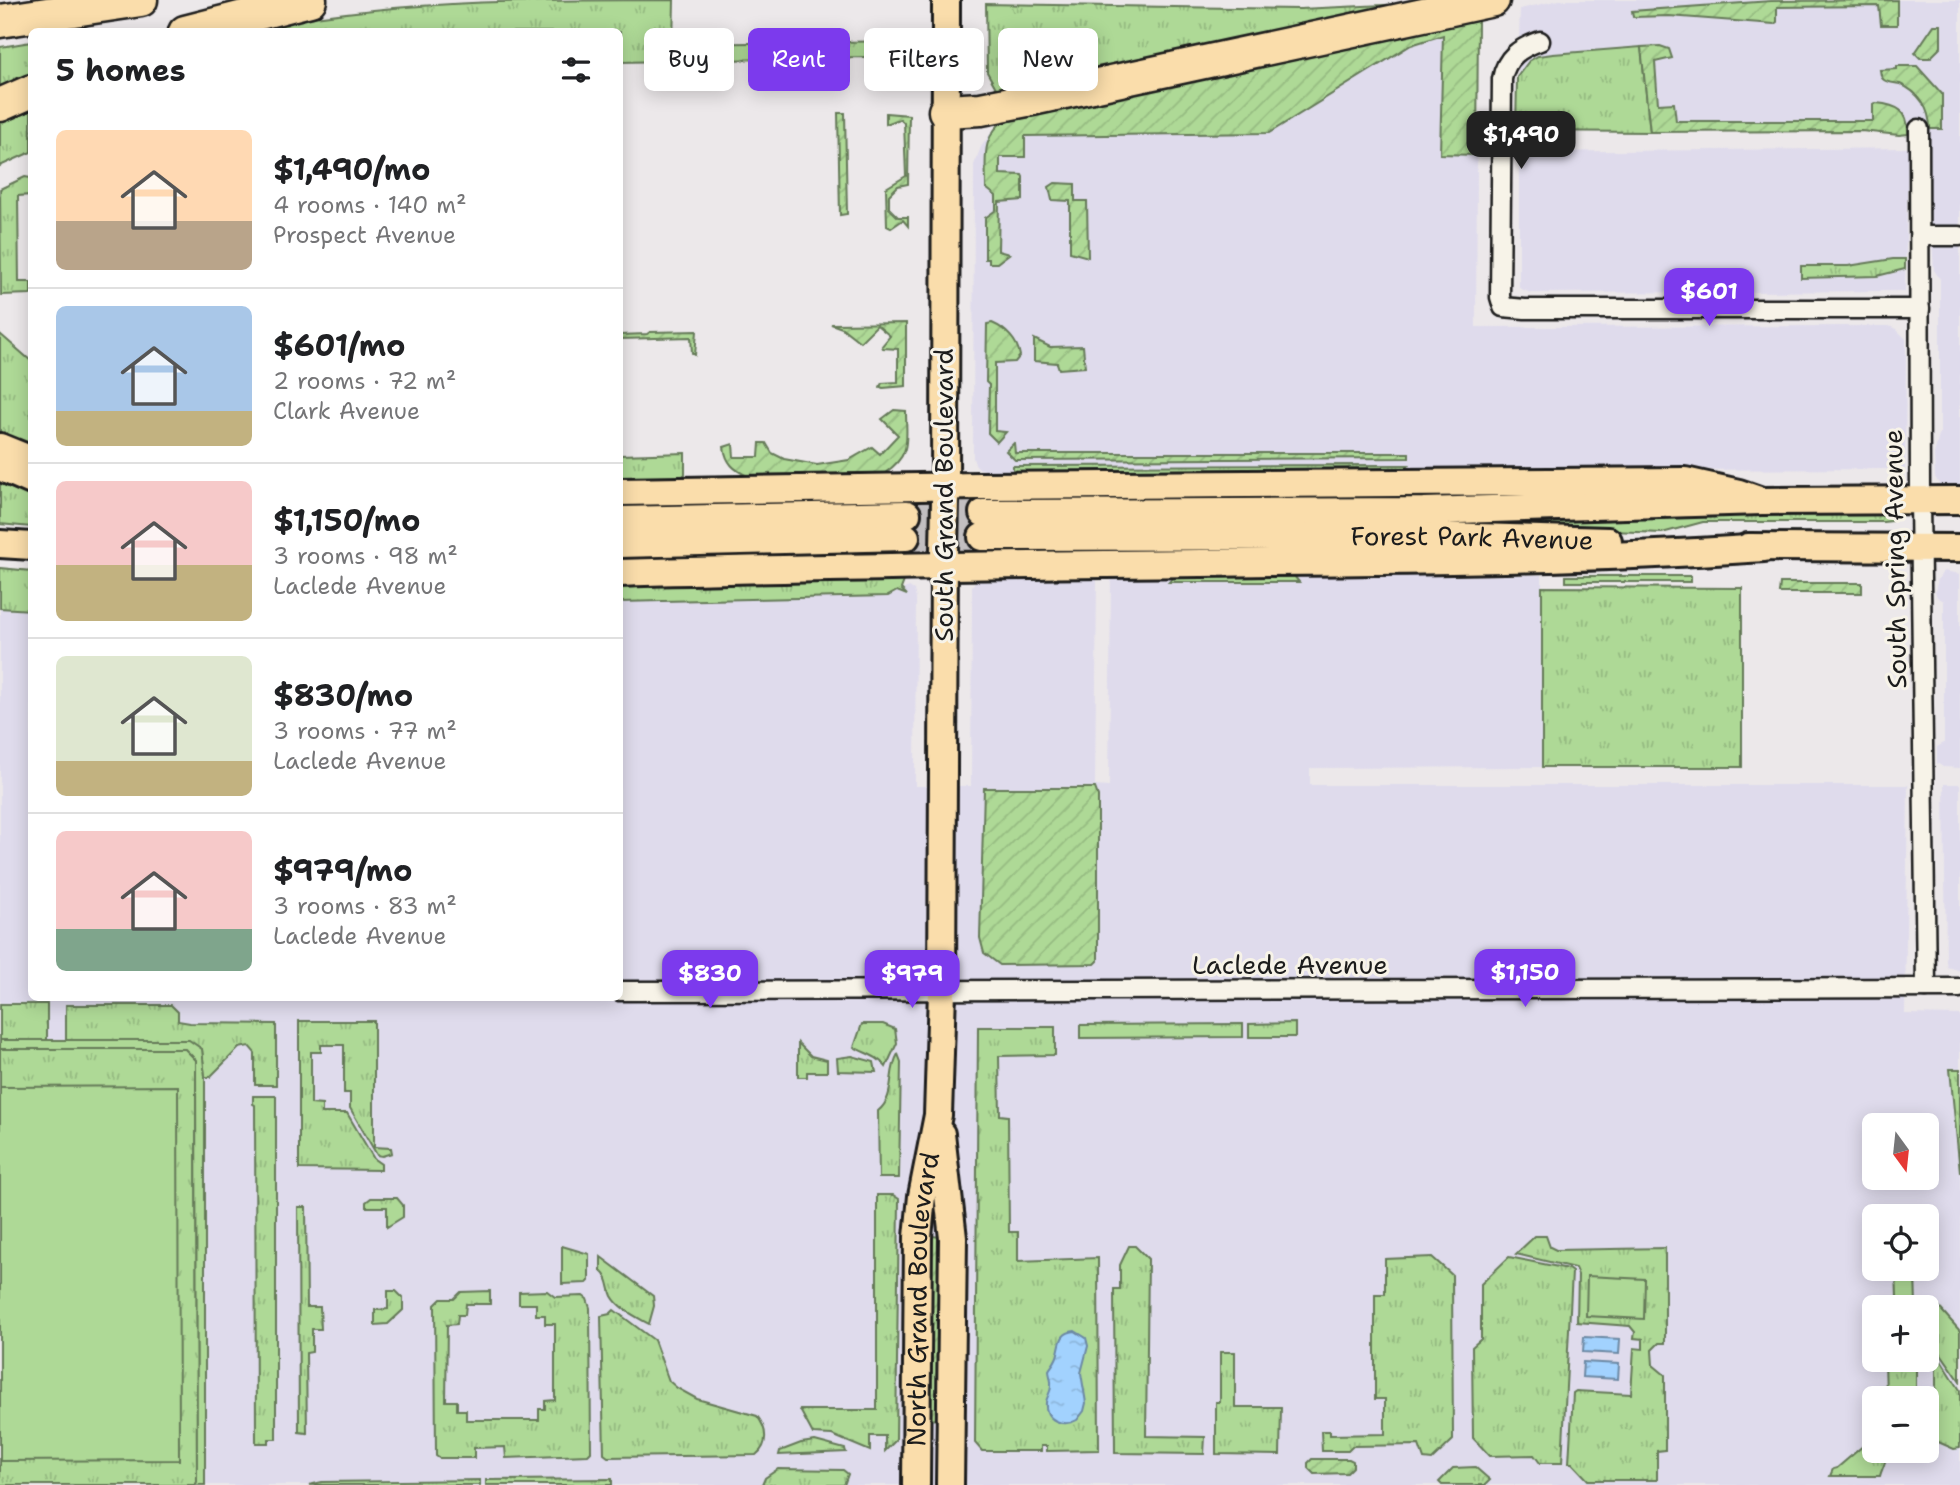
<!DOCTYPE html>
<html lang="en">
<head>
<meta charset="utf-8">
<style>
	:root { --surface:#fff; --page:#f6f6f6; --text:#202124; --muted:#757577; --line:#e0e0e0; --accent:#7c3aed }
	body { margin:0; font-family:"Shantell Sans",sans-serif; background:var(--page); color:var(--text); height:100vh; display:flex; flex-direction:column; font-size:26px; white-space:nowrap }
	* { box-sizing:border-box; margin:0 }
	p { font-size:23px; color:var(--muted) }
	.icon { flex:none; width:38px; height:38px; fill:none; stroke:currentColor; stroke-width:2; stroke-linecap:round; stroke-linejoin:round }
	.map { position:relative; flex:1; overflow:hidden }
	.details { position:absolute; left:28px; top:28px; width:595px; height:973px; display:flex; flex-direction:column; background:var(--surface); border-radius:10px; box-shadow:0 4px 18px #0003 }
	.details>* { flex:none }
	.hud { position:absolute; left:644px; top:28px; width:665px; height:63px; display:flex; gap:14px }
	.needle { width:46px; rotate:165deg }
	.controls { position:absolute; left:1862px; top:1113px; display:grid; gap:14px }
	.controls a { display:grid; place-items:center; width:77px; height:77px; border-radius:10px; background:var(--surface); box-shadow:0 4px 18px #0003; font-size:35px }
	.price { position:absolute; translate:-50% -60px; padding:0 16px; border-radius:14px; background:var(--accent); color:#fff; font-size:23px; line-height:46px; filter:drop-shadow(0 2px 4px #0008) }
	.price::after { content:''; position:absolute; left:50%; top:42px; width:21px; height:16px; margin-left:-10px; background:inherit; clip-path:polygon(0 0,100% 0,50% 100%) }
	.price.selected { background:#222; color:#fff }
	ul { padding:0; list-style:none }
	li { display:flex; align-items:center; gap:21px; height:175px; padding:0 28px }
	li+li { border-top:2px solid var(--line) }
	li span { display:grid; place-items:center; flex:none; width:196px; height:140px; border-radius:10px; color:#555 }
	li>.icon { margin-inline-start:auto }
	span .icon { width:84px; height:84px; fill:#fffc; stroke-width:1 }
	li b { font-size:30px }
	h2 { display:flex; justify-content:space-between; align-items:center; height:84px; padding:0 28px; font-size:30px }
	.chip { padding:0 24px; border-radius:10px; background:var(--surface); box-shadow:0 4px 18px #0003; font-size:24px; line-height:63px }
	.chip.selected { background:var(--accent); color:#fff }
	.map>svg:first-child { display:block }
	.built { fill:#dfdbec; fill-rule:evenodd }
	.grass { fill:url(#grass-tufts); stroke:#657a59; stroke-width:2 }
	.garden { fill:url(#garden-furrows); stroke:#657a59; stroke-width:2 }
	.pitch { fill:#aed996; stroke:#657a59; stroke-width:2 }
	.water { fill:url(#water-ripples); stroke:#6c89a4; stroke-width:2 }
	.lines { fill:none; stroke-linecap:round; stroke-linejoin:round }
	.primary-tunnel { stroke:#c2bfc1; stroke-width:26; stroke-dasharray:26 13; stroke-linecap:butt }
	.minor-casing { stroke:#1c1c1c; stroke-width:23 }
	.primary-casing { stroke:#1c1c1c; stroke-width:32 }
	.motorway-casing { stroke:#1c1c1c; stroke-width:37 }
	.minor { stroke:#f7f3e8; stroke-width:18 }
	.primary { stroke:#faddab; stroke-width:26 }
	.motorway { stroke:#faddab; stroke-width:32 }
	.primary-bridge-casing { stroke:#1c1c1c; stroke-width:32; stroke-linecap:butt }
	.primary-bridge { stroke:#faddab; stroke-width:26 }
	.labels { text-anchor:middle; stroke-width:6; stroke-linejoin:round; paint-order:stroke }
	.street-label { font-size:26px; fill:#1c1c1c; stroke:#f7f3e8 }
</style>
</head>
<body>
<div class="map">
<svg width="1960" height="1485" viewBox="0 0 1960 1485">
	<defs>
		<pattern id="grass-tufts" width="24" height="20" patternUnits="userSpaceOnUse" patternTransform="scale(1.75)"><rect width="24" height="20" fill="#aed996"/><path d="M3 7l-1-3M5 7V3M7 7l1-3M15 17l-1-3M17 17v-4M19 17l1-3" fill="none" stroke="#95ba81"/></pattern>
		<pattern id="garden-furrows" width="10" height="10" patternUnits="userSpaceOnUse" patternTransform="scale(1.75)"><rect width="10" height="10" fill="#aed996"/><path d="M-1 1l2-2M0 10L10 0M9 11l2-2" fill="none" stroke="#95ba81"/></pattern>
		<pattern id="water-ripples" width="26" height="14" patternUnits="userSpaceOnUse" patternTransform="scale(1.75)"><rect width="26" height="14" fill="#a2d2fe"/><path d="M2 4q2-2 4 0t4 0M15 11q2-2 4 0t4 0" fill="none" stroke="#8bb4d9"/></pattern>
	</defs>
	<rect width="100%" height="100%" fill="#ece8ea"/>
	<filter id="ink" filterUnits="userSpaceOnUse"><feTurbulence type="fractalNoise" baseFrequency=".0143" numOctaves="2"/><feDisplacementMap in="SourceGraphic" scale="14" xChannelSelector="R" yChannelSelector="G"/><feConvolveMatrix kernelMatrix="1 2 1 2 8 2 1 2 1" color-interpolation-filters="sRGB"/></filter>
	<g filter="url(#ink)">
		<g class="built">
			<path d="M1559 0H1960V489H1942L1935 477 1934 454 1940 432V279L1934 270 1930 212V129L1516 131 1520 9Z"/>
			<path d="M1478 18 1476 327 1889 326 1896 329 1906 339 1905 469 994 472 980 469 975 464 973 458 974 165 981 147 996 126Z"/>
			<path d="M1908 148 1905 291 1531 293 1519 288V152Z"/>
			<path d="M1944 571 1960 574V768L1943 767 1937 763V747L1944 743V601L1937 597 1935 591 1938 579Z"/>
			<path d="M1542 575V767L1310 768V785H1908L1905 1014 1960 1015V1485H0V608L31 610 32 998H620V602L888 596 909 587 914 590 916 599 915 786H971L972 586 976 580 988 577H1097L1095 786 1109 787 1111 578ZM1874 1125H1927V1178H1874ZM1874 1216H1927V1269H1874ZM1874 1307H1927V1360H1874ZM1874 1398H1927V1451H1874Z"/>
			<path d="M1944 784H1960V971L1947 967 1946 961Z"/>
		</g>
		<g class="grass">
			<path d="M674 0 673 44 909 41V69L897 71 867 57 620 62V32H231C377 0 526 0 674 0Z"/>
			<path d="M986 4 1300 9 1405 4 1006 92 996 88 987 72Z"/>
			<path d="M31 42V78L0 92V47Z"/>
			<path d="M1641 47 1650 132 1516 131 1517 77 1529 61 1538 56 1553 54Z"/>
			<path d="M31 103V152L0 166V117Z"/>
			<path d="M25 177 31 178V195L18 196 19 282H31V294L1 295 0 189Z"/>
			<path d="M1893 259H1905V269L1877 276 1801 278V266H1848Z"/>
			<path d="M0 334 31 361V452L0 440Z"/>
			<path d="M685 453V474L681 478 620 481V455Z"/>
			<path d="M1409 465 1403 472H1013V466Z"/>
			<path d="M0 481 31 494V527L0 524Z"/>
			<path d="M1891 512V521L1883 522H1703L1662 533 1487 526V522L1609 515Z"/>
			<path d="M0 568 31 571V610L0 608Z"/>
			<path d="M1294 576 1299 582H1169L1174 577Z"/>
			<rect x="1566" y="576" width="125" height="6"/>
			<path d="M898 579 904 581 901 589 907 595 897 591 888 596 620 602V584Z"/>
			<path d="M1542 587 1742 588V767H1542Z"/>
			<rect x="0" y="1004" width="47" height="36"/>
			<path d="M66 1005H171L178 1012V1021L190 1023 276 1024V1085H255V1053L249 1046 239 1048 210 1077H205L202 1049 189 1041 66 1040Z"/>
			<path d="M299 1021H374V1147L391 1148 392 1153 382 1156 377 1155 350 1108V1093H344V1045H321V1052H311V1104L322 1105V1113H347L374 1159 381 1164V1170L299 1169Z"/>
			<path d="M1295 1023V1037H1249V1024Z"/>
			<path d="M862 1024H883L895 1029 897 1043 886 1067C877 1055 865 1054 854 1047Z"/>
			<path d="M1243 1024V1037L1080 1038V1025Z"/>
			<path d="M978 1027H1055V1055L999 1056 1000 1115 1008 1116 1009 1232H1018V1261L1098 1258 1099 1450 1047 1451V1446H1041V1451H982L975 1443Z"/>
			<path d="M798 1043 811 1056 827 1060V1072H807V1077H798Z"/>
			<path d="M0 1049H185L196 1060 197 1483 195 1485H0Z"/>
			<path d="M898 1054 901 1062 899 1178H879L878 1111C896 1097 887 1072 898 1054Z"/>
			<path d="M852 1056 874 1062 876 1072 838 1071 837 1058Z"/>
			<path d="M1950 1069H1960V1172Z"/>
			<path d="M253 1096H276V1439H269V1443H256L255 1105 253 1104Z"/>
			<path d="M877 1195H893L899 1199 896 1440 885 1451V1436H870V1451L832 1435 813 1434 800 1410H877Z"/>
			<path d="M371 1198H397L403 1205V1217L387 1227V1207H366V1202Z"/>
			<path d="M298 1207H306L307 1307H320L321 1329H312V1352L306 1353 307 1433 299 1432Z"/>
			<path d="M1535 1236H1546L1550 1247 1556 1250 1665 1248V1343H1659L1652 1350 1653 1365 1665 1375V1450L1657 1451V1480H1588L1572 1463H1569L1573 1393 1576 1391 1631 1394 1634 1348 1643 1349V1339L1634 1338 1635 1332 1630 1326 1577 1322 1578 1275 1575 1268 1516 1254Z"/>
			<path d="M562 1246 589 1254V1281L587 1283 562 1284Z"/>
			<path d="M1129 1246H1135L1148 1259 1146 1436 1205 1437 1204 1454 1115 1453 1114 1289H1120V1265Z"/>
			<path d="M601 1257 653 1296 654 1306 649 1324C637 1317 619 1309 612 1296 608 1287 610 1279 601 1271Z"/>
			<path d="M1432 1257 1452 1275 1453 1440 1432 1460 1424 1459 1419 1445 1353 1446 1348 1451H1322L1321 1431H1330V1435L1385 1434V1399H1375V1294H1385V1259Z"/>
			<path d="M1509 1257 1568 1269 1572 1272 1562 1463H1540L1534 1455 1490 1456 1473 1438 1472 1347 1481 1339V1284Z"/>
			<path d="M1896 1269 1915 1270 1916 1307H1885V1299L1897 1298Z"/>
			<path d="M388 1291H396L403 1298V1310L388 1324 375 1325V1310L388 1309Z"/>
			<path d="M490 1291V1304H466L465 1315H458L457 1324 447 1325 446 1401H457V1410H466V1420H539V1409H545V1401L555 1400V1324H545V1315H536V1304H519V1292L547 1291 555 1297 583 1296 587 1299 590 1308 591 1452 588 1455 506 1458 505 1447 474 1448V1458H439L436 1456 435 1305 441 1299H454L461 1292Z"/>
			<path d="M1936 1304 1960 1331V1381L1935 1345Z"/>
			<path d="M614 1310 654 1340 669 1381 677 1388 697 1399 757 1416C767 1428 769 1445 756 1455L608 1457 604 1454 601 1316 610 1314Z"/>
			<path d="M1220 1352H1235V1407H1281L1280 1455 1216 1454V1402H1220Z"/>
			<path d="M1936 1352 1960 1390V1448L1954 1449 1936 1441Z"/>
			<path d="M1885 1360H1916V1398L1886 1396Z"/>
			<path d="M815 1441 845 1449 846 1452 779 1455 780 1451 801 1443Z"/>
			<path d="M1874 1444V1451H1882C1890 1458 1882 1467 1880 1476H1830L1833 1469 1837 1468 1864 1445Z"/>
			<path d="M1475 1467 1490 1480 1485 1485H1442L1439 1482 1453 1468Z"/>
			<path d="M778 1469 843 1470 848 1474 844 1485H762L765 1478Z"/>
			<path d="M612 1479V1485H486V1480Z"/>
			<path d="M480 1480V1485H309L322 1482Z"/>
		</g>
		<g class="garden">
			<path d="M1897 0V25H1881L1879 6 1777 7V22L1774 24 1669 16 1633 17 1632 11 1771 1Z"/>
			<path d="M1478 18 1477 155 1440 154 1443 35 1411 45 1269 133 1025 136V157H1000V174L1022 175 1023 177V200L999 202 998 251 1009 254 997 263H989V259H985V218L996 210V196L986 188C986 159 980 137 1007 118Z"/>
			<path d="M1934 25H1941V47L1930 58H1920L1915 53Z"/>
			<path d="M1660 46 1669 49 1672 58 1655 62 1658 104 1674 103 1676 121H1873V104L1876 103C1898 105 1909 111 1908 134L1899 135 1861 131 1650 132 1641 47Z"/>
			<path d="M1897 66H1917L1942 94V129H1930C1930 109 1919 92 1900 84 1896 83 1888 83 1884 80 1880 77 1881 74 1880 70L1897 69Z"/>
			<path d="M838 113H845L847 214 840 215Z"/>
			<path d="M886 113 909 115 908 184 898 186 889 195V208L898 217H908V226L903 220 891 228 887 226 886 188 906 176 904 123 900 119 886 124Z"/>
			<path d="M1055 183 1075 184V201H1087L1088 257 1070 252V201L1052 200 1049 187Z"/>
			<path d="M906 323V386L883 388 880 387 882 383 898 382V349L883 348 882 346 890 336 877 325 860 342 842 328 831 324Z"/>
			<path d="M992 323C1006 329 1018 341 1020 356L1015 362 995 363V431L1006 432 997 442 988 433 989 385 986 382 987 324Z"/>
			<path d="M697 331 695 355 692 353 691 337 620 339V335L647 334 650 332Z"/>
			<path d="M1034 339 1050 347 1083 346 1085 367 1059 369 1057 363 1034 361Z"/>
			<path d="M894 410 906 411C906 441 912 454 885 473L748 476C734 470 726 463 724 447L733 444 734 457H759L760 443H766L772 453 784 459 817 465 849 460 872 447 880 454 898 435 882 419Z"/>
			<path d="M1014 443 1015 453H1409V458L1015 460 1006 451Z"/>
			<path d="M1780 583H1862V593H1779Z"/>
			<path d="M984 788H1095L1098 796V961L1095 964 1000 965 984 953 980 938Z"/>
			<path d="M932 1236 941 1237V1420L928 1419 930 1237Z"/>
			<path d="M1312 1459H1349L1353 1461V1467L1347 1473 1314 1474 1308 1468V1463Z"/>
		</g>
		<g class="pitch">
			<path d="M0 1040H189L202 1049 205 1077V1485H195L197 1482 196 1060 185 1049H0Z"/>
			<path d="M178 1086 179 1460 0 1461V1087Z"/>
			<path d="M1587 1276 1645 1279 1644 1319 1586 1316Z"/>
		</g>
		<g class="water">
			<path d="M1075 1331 1086 1338 1088 1346 1081 1373 1086 1403 1084 1411 1077 1420C1063 1428 1044 1420 1046 1402 1047 1396 1051 1392 1051 1386 1052 1380 1049 1376 1049 1370 1052 1365 1057 1360 1058 1353 1061 1341 1060 1333 1075 1331Z"/>
			<path d="M1584 1337 1620 1339 1619 1354 1583 1352Z"/>
			<path d="M1583 1362 1619 1364 1618 1379 1582 1377Z"/>
		</g>
		<g class="lines">
			<g class="primary-tunnel">
				<path d="M907 514 983 513"/>
				<path d="M906 537H982"/>
			</g>
			<defs>
				<g id="minor">
					<path d="M1540 41C1520 48 1506 57 1502 79L1500 297 1503 307 1525 309H1920"/>
					<path d="M1919 129 1920 500 1926 988"/>
					<path d="M1920 236H1960"/>
					<path d="M620 991 1960 988"/>
				</g>
				<g id="primary">
					<path d="M0 447 32 460"/>
					<path d="M0 467 32 481"/>
					<path d="M620 492 979 486 1685 481 1739 493 1762 501"/>
					<path d="M945 501 946 0"/>
					<path d="M983 513 1424 511 1762 501 1960 500"/>
					<path d="M620 520 907 514"/>
					<path id="s1" d="M982 537 1445 536 1608 541"/>
					<path d="M0 544 32 546"/>
					<path d="M620 544 906 537"/>
					<path d="M1748 547 1960 548"/>
					<path d="M620 573C836 566 1053 565 1269 562 1435 561 1599 559 1764 548"/>
					<path d="M941 1134 953 1238 950 1485"/>
					<path id="s2" d="M916 1485 918 1237 922 1196 938 1115 942 991 944 551"/>
				</g>
				<g id="motorway">
					<path d="M0 21 141 0"/>
					<path d="M185 32 310 0"/>
					<path d="M0 105 32 91"/>
					<path d="M945 111 981 109 1032 99 1493 0"/>
				</g>
			</defs>
			<use href="#minor" class="minor-casing"/>
			<use href="#primary" class="primary-casing"/>
			<use href="#motorway" class="motorway-casing"/>
			<use href="#minor" class="minor"/>
			<use href="#primary" class="primary"/>
			<use href="#motorway" class="motorway"/>
			<defs>
				<path id="primary-bridge" d="M944 550 945 501"/>
			</defs>
			<use href="#primary-bridge" class="primary-bridge-casing"/>
			<use href="#primary-bridge" class="primary-bridge"/>
		</g>
	</g>
	<g class="labels">
		<g class="street-label">
			<text transform="translate(944 495) rotate(-90)" y="9">South Grand Boulevard</text>
			<text dy="9" stroke="none"><textPath href="#s1" startOffset="490">Forest Park Avenue</textPath></text>
			<text transform="translate(1895 559) rotate(-91)" y="9">South Spring Avenue</text>
			<text x="1290" y="974">Laclede Avenue</text>
			<text dy="9" stroke="none"><textPath href="#s2" startOffset="186">North Grand Boulevard</textPath></text>
		</g>
	</g>
</svg>
<div class="controls">
<a><svg class="needle" viewBox="-14 -14 28 28"><path d="M0-13l5 13h-10z" fill="#e53935"/><path d="M0 13l5-13h-10z" fill="#757577"/></svg></a>
<a><svg class="icon" aria-label="locate" viewBox="0 0 24 24"><circle cx="12" cy="12" r="6"/><path d="M12 2v4M12 18v4M2 12h4M18 12h4"/></svg></a>
<a>+</a>
<a>−</a>
</div>
<b class="price selected" style="left:1521px;top:171px">$1,490</b>
<b class="price" style="left:1709px;top:328px">$601</b>
<b class="price" style="left:1525px;top:1009px">$1,150</b>
<b class="price" style="left:710px;top:1010px">$830</b>
<b class="price" style="left:912px;top:1010px">$979</b>
<div class="hud">
<a class="chip">Buy</a>
<a class="chip selected">Rent</a>
<a class="chip">Filters</a>
<a class="chip">New</a>
</div>
<section class="details">
<h2>5 homes<svg class="icon" aria-label="filters" viewBox="0 0 24 24"><path d="M4 7h16M4 17h16"/><circle cx="9" cy="7" r="2"/><circle cx="15" cy="17" r="2"/></svg></h2>
<ul>
<li><span style="background:linear-gradient(#ffd9b3 65%,#b9a48a 0)"><svg class="icon" aria-label="home" viewBox="0 0 24 24"><path d="M3 11l9-7 9 7M6 9v11h12V9"/></svg></span><div><b>$1,490/mo</b><p>4 rooms · 140 m²</p><p>Prospect Avenue</p></div></li>
<li><span style="background:linear-gradient(#a9c7e8 75%,#c2b280 0)"><svg class="icon" aria-label="home" viewBox="0 0 24 24"><path d="M3 11l9-7 9 7M6 9v11h12V9"/></svg></span><div><b>$601/mo</b><p>2 rooms · 72 m²</p><p>Clark Avenue</p></div></li>
<li><span style="background:linear-gradient(#f6c9c9 60%,#c2b280 0)"><svg class="icon" aria-label="home" viewBox="0 0 24 24"><path d="M3 11l9-7 9 7M6 9v11h12V9"/></svg></span><div><b>$1,150/mo</b><p>3 rooms · 98 m²</p><p>Laclede Avenue</p></div></li>
<li><span style="background:linear-gradient(#dfe7d0 75%,#c2b280 0)"><svg class="icon" aria-label="home" viewBox="0 0 24 24"><path d="M3 11l9-7 9 7M6 9v11h12V9"/></svg></span><div><b>$830/mo</b><p>3 rooms · 77 m²</p><p>Laclede Avenue</p></div></li>
<li><span style="background:linear-gradient(#f6c9c9 70%,#7fa58c 0)"><svg class="icon" aria-label="home" viewBox="0 0 24 24"><path d="M3 11l9-7 9 7M6 9v11h12V9"/></svg></span><div><b>$979/mo</b><p>3 rooms · 83 m²</p><p>Laclede Avenue</p></div></li>
</ul>
</section>
</div>
</body>
</html>
